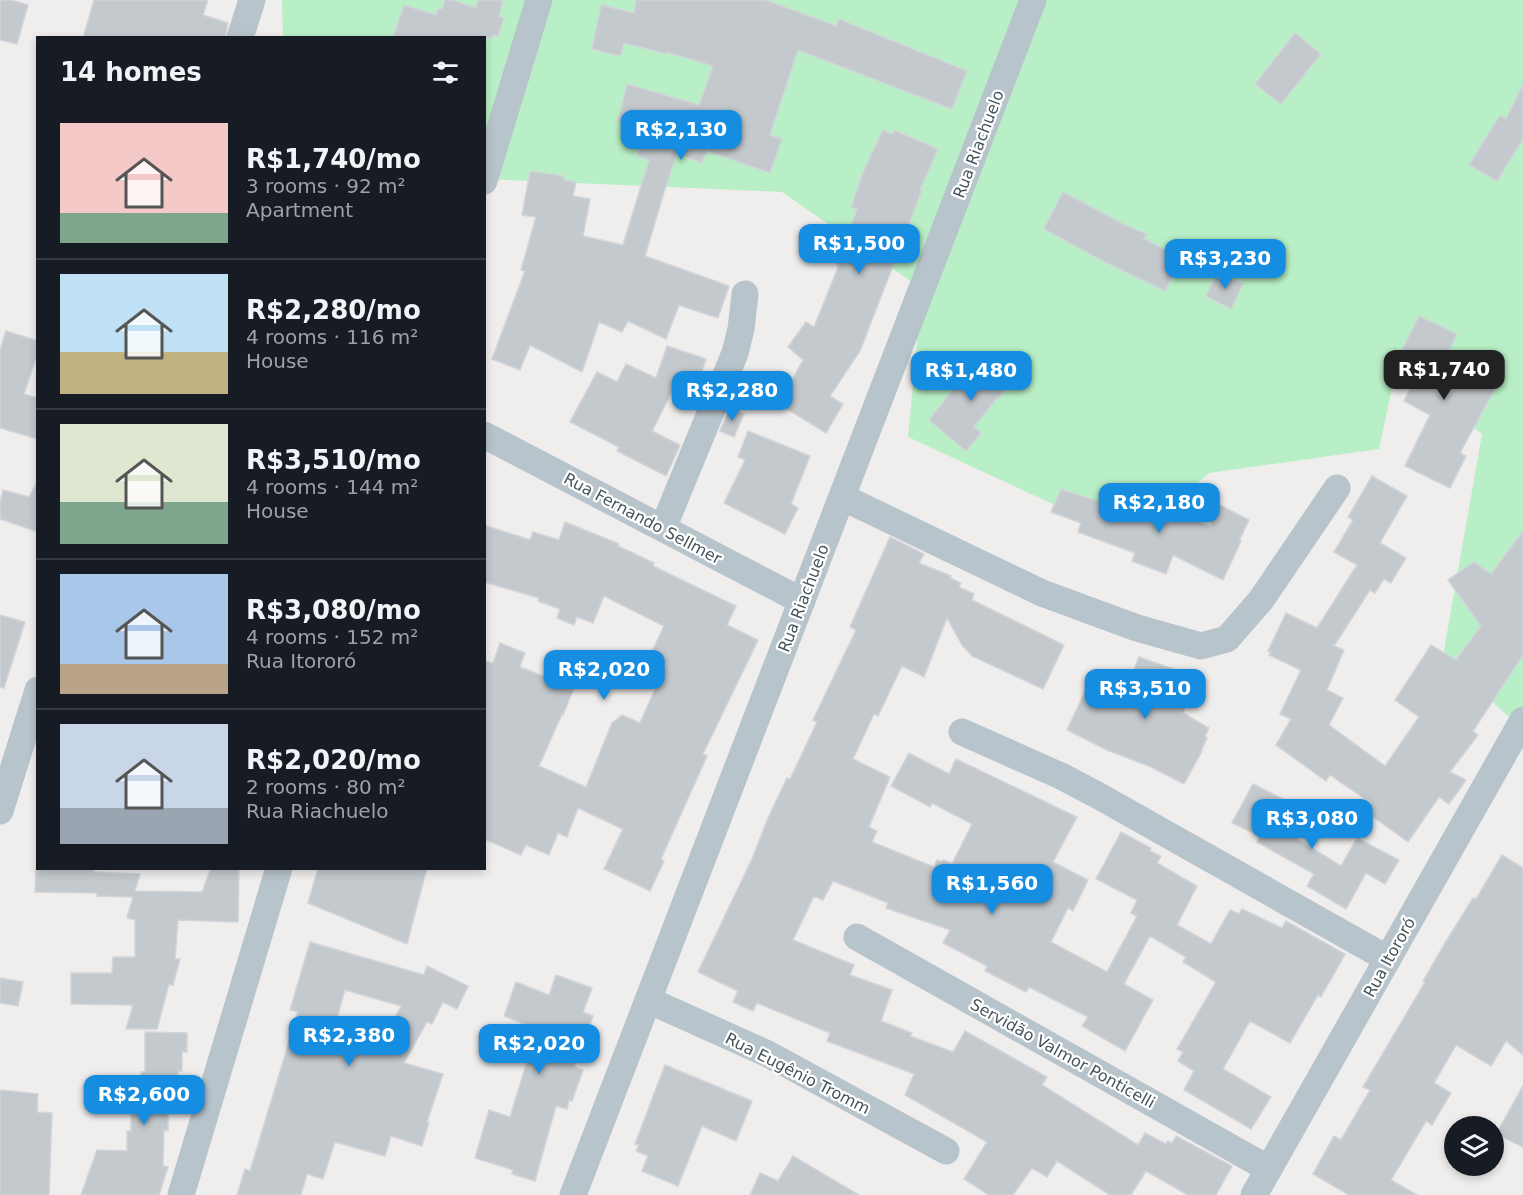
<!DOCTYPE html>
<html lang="en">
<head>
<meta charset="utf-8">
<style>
	:root { --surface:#171b24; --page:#20242c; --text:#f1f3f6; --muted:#9ea1a6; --line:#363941; --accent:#158ee2 }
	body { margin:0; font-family:"DejaVu Sans",sans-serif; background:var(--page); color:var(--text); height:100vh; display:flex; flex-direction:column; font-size:22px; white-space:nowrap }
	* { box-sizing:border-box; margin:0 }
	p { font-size:20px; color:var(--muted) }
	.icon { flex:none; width:33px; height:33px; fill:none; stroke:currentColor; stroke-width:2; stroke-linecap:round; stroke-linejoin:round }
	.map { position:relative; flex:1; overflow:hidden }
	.details { position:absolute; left:36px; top:36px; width:450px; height:834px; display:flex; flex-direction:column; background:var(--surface); border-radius:0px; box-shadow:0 3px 9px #0003 }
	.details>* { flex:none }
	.controls { position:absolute; left:1444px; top:1116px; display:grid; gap:12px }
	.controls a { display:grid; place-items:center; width:60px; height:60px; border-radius:50%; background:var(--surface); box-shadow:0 3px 9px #0003; font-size:30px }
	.price { position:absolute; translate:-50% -51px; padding:0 14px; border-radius:12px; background:var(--accent); color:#fff; font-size:20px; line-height:39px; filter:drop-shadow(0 2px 3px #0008) }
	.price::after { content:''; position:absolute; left:50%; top:36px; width:18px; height:14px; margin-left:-9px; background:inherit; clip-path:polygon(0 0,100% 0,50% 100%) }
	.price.current { background:#222; color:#fff }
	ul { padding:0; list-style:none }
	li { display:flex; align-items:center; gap:18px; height:150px; padding:0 24px }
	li+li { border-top:2px solid var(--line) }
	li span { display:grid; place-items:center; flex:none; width:168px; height:120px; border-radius:0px; color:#555 }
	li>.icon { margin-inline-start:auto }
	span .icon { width:72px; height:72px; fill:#fffc; stroke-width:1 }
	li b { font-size:26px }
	h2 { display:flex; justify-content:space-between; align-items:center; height:72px; padding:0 24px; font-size:26px }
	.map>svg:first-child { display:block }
	.green { fill:#b9efc6 }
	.building { fill:#c4c9cd; stroke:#d1d4d9; stroke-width:1.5; fill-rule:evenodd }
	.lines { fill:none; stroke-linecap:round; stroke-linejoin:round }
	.minor { stroke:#b8c4cb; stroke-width:27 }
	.labels { text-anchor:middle; stroke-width:4.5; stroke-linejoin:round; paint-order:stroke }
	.street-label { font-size:16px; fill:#45545b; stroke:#fff }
</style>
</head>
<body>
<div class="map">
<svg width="1523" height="1195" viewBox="0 0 1523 1195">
	<rect width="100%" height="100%" fill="#f0eded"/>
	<path class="green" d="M282 0H1523V730L1443 656 1482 434 1395 374 1379 449 1209 473 1179 499 1059 507 908 437 922 289 782 192 485 179 484 38 283 37Z"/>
	<g class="building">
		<path d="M0 0H11L28 5 17 44 0 40Z"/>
		<path d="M94 0H208L203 15 228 23 225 38H83Z"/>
		<path d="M445 0H453L476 8 478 0H503L499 16 504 18 498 36 493 35 492 38H393L404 5 436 15 438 9H442Z"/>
		<path d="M636 0H766L836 26 839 19 967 71 952 109 798 50 770 135 782 139 770 173 707 151 702 163 677 153 665 189 645 256 729 286 718 318 679 305 666 339 628 321 622 332 599 322 582 372 530 345 520 370 492 359 525 271 521 270 536 217 522 215 530 171 564 176V180L576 182 573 196 590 199 583 236 623 245 649 160 637 156 645 128 618 121 627 84 699 105 713 66 667 52V54L624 43 621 56 592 49 601 5 634 13Z"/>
		<path d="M1295 33 1321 54 1281 104 1255 84Z"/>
		<path d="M1523 84V139L1497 181 1469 165 1500 115 1506 119Z"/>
		<path d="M883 130 893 134 894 130 938 149 920 190H922L908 227 860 351 830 396 843 404 826 433 779 404 803 360 788 347 806 322 814 327 839 265H837L857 209 851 207 864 170Z"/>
		<path d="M1063 192 1127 226 1147 234 1144 239 1182 258 1165 291 1101 260 1044 229Z"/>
		<path d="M1218 272 1243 284 1231 309 1206 296Z"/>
		<path d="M1419 316 1457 334 1448 352 1500 379 1460 453 1466 456 1450 488 1405 466 1430 415 1404 401 1423 363 1401 352Z"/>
		<path d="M6 331 38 341V352L24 394 38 398V439L0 428V350Z"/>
		<path d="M667 346 706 359 697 386 678 380 652 431 680 445 666 476 617 451 619 447 570 422 597 372 617 382 626 364 656 378Z"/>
		<path d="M981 354 1013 378 998 399 997 398 974 427 981 433 966 451 929 420Z"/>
		<path d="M730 407 744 414 734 437 720 431Z"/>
		<path d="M748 431 810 456 791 504 798 508 785 534 724 503 745 460 738 457Z"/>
		<path d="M1372 476 1407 496 1380 543 1406 558 1391 583 1384 579 1375 593 1370 590 1334 646 1344 650 1327 690 1343 698 1329 725 1385 766 1419 717 1395 700 1431 645 1456 660 1481 626 1448 580 1474 562 1491 574 1523 531V655L1473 731 1478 735 1450 772 1466 780 1449 804 1439 797 1408 842 1371 815 1374 811 1368 807 1371 803 1330 775 1326 781 1276 745 1291 719 1280 714 1301 670 1269 655 1271 652 1268 651 1286 613 1317 628 1357 565 1334 552 1353 520 1348 517Z"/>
		<path d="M38 480V532L0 519V503L3 490 29 497Z"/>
		<path d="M1061 489 1148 518 1150 513 1152 514 1155 506 1210 526 1220 505 1249 520 1239 541H1241L1223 580 1173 555 1166 574 1132 561 1135 553 1078 532 1081 523 1051 512Z"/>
		<path d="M565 522 619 544 618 546 654 563 653 566 736 606 727 625 758 640 703 754 707 756 661 859 664 861 650 891 604 869 623 829 578 808 567 837 558 833 549 855 526 845 521 855 484 839V661L493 663 500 643 525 653 520 667 574 688 563 715 562 714 539 766 586 787 612 723 622 715 640 723 666 664 650 656 664 626 604 596 593 623 577 617 574 625 557 618 560 609 538 601 539 598 484 582V525L530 540 533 532 559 540Z"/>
		<path d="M890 537 924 554 919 563 951 576 950 578 961 583 959 587 974 594 972 600 1064 645 1043 689 972 656 962 645 947 618 924 677 902 666 878 716 874 714 853 759 890 777 869 827 877 831 872 842 934 867 937 860 942 862 943 860 952 864 972 824 932 803 930 807 891 786 909 753 949 774 956 759 1077 817 1053 862 1088 880 1073 911 1068 908 1051 942 1107 972 1137 916 1131 913 1137 900 1096 879 1121 832 1151 848 1150 851 1161 856 1157 863 1197 886 1177 925 1211 944 1230 910 1239 914 1242 909 1282 928 1286 921 1345 954 1321 997 1318 995 1290 1043 1250 1021 1223 1069 1271 1097 1251 1129 1184 1090 1194 1071 1178 1061 1183 1052 1177 1049 1216 982 1183 962 1186 957 1150 936 1124 984 1153 1000 1125 1051 1082 1026 1088 1017 1029 987 1026 992 985 971 987 966 943 943 950 930 886 908 888 903 833 881 823 900 814 896 793 940 854 965 850 975 892 990 881 1021 912 1033 910 1036 953 1052 965 1031 1047 1077 1042 1085 1138 1145 1145 1133 1166 1144 1168 1141 1172 1143 1176 1136 1232 1166 1216 1195H1188L1146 1171 1131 1195H1110L1057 1161 1047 1177 1032 1168 1013 1195H989L964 1179 987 1142 905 1095 914 1074 827 1041 830 1033 757 1003 753 1011 733 1002 738 991 698 972 752 859 768 818 787 778 790 779 817 722 813 720 856 630 850 627Z"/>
		<path d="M0 615 25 622 4 688 0 687Z"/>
		<path d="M1139 657 1196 677 1183 713 1209 728 1205 736 1207 738 1201 751H1202L1184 784 1151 767 1107 750 1067 730 1089 683 1123 698Z"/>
		<path d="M1253 784 1291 803 1278 827 1341 866 1357 838 1399 860 1385 884 1366 873 1346 909 1307 886 1314 874 1257 842 1260 836 1232 823Z"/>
		<path d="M1502 855 1523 868V1055L1506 1041 1491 1066 1456 1045 1434 1083 1451 1093 1432 1125 1426 1121 1391 1180 1417 1195H1349L1313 1174 1334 1136 1341 1140 1370 1090 1363 1087 1425 982 1423 981 1445 943 1473 898 1476 899Z"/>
		<path d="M36 868H94V872L140 874 135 891 202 892 211 868H239L238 922 178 920 175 959H180L173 985 169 984 157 1029H126L133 1005 71 1004V973H112L113 957H135V920L127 918 133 897 97 896V893L35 892Z"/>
		<path d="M318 868H427L407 944 308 903Z"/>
		<path d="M310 942 424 975 427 966 468 986 457 1009 443 1002 432 1024 427 1022 404 1063 443 1074 427 1122H429L422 1146 391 1136 385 1156 335 1142 323 1179 307 1174 301 1195H237L245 1169 250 1171 298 1012 290 1010ZM345 990 401 1006 383 1041 335 1025Z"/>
		<path d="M556 975 592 988 583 1012 593 1016 574 1067 583 1070 572 1101 569 1100 567 1109 556 1106 535 1181 512 1174 513 1170 475 1158 489 1110 510 1117 537 1029 504 1016 516 982 549 995Z"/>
		<path d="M0 978 23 982 18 1006 0 1003Z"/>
		<path d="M145 1032 187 1033V1052H182V1071H178V1091H173V1111H168V1131L164 1130 163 1166 168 1167 159 1195H81L97 1150 127 1151V1131H131V1111H135L136 1091H141V1072H145Z"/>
		<path d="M665 1065 752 1101 736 1141 702 1126 678 1186 642 1171 648 1156 636 1151 639 1145 635 1144Z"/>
		<path d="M1523 1086V1147L1496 1134Z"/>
		<path d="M0 1090 38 1094 37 1112 52 1113 49 1195H0Z"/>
		<path d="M793 1156 859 1195H750L760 1173 778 1181Z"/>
	</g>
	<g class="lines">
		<g class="minor">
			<path d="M240 38 252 0"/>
			<path d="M484 181 539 0"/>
			<path d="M484 435 802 601"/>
			<path d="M842 497 1042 593 1137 628 1201 646 1227 639 1261 600 1337 488"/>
			<path d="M663 528 735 353 741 329 745 294"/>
			<path d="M962 732 1061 776 1099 796 1388 959"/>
			<path d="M0 811 38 690"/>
			<path d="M857 937 1269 1169"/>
			<path d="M648 1000 768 1054 946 1151"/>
			<path d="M181 1195 279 868"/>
			<path d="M573 1195 1033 0"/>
			<path d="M1254 1195 1523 720"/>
		</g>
	</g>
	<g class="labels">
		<g class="street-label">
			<text transform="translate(978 144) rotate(-69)" y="6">Rua Riachuelo</text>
			<text transform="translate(643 518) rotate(28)" y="6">Rua Fernando Sellmer</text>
			<text transform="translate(803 598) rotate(-69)" y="6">Rua Riachuelo</text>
			<text transform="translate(1389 957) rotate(-61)" y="6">Rua Itororó</text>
			<text transform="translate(1063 1053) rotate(29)" y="6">Servidão Valmor Ponticelli</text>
			<text transform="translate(798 1073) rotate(27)" y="6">Rua Eugênio Tromm</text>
		</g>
	</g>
</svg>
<div class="controls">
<a><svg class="icon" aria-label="layers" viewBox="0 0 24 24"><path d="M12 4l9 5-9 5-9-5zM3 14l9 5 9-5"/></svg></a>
</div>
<b class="price" style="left:681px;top:161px">R$2,130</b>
<b class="price" style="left:859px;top:275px">R$1,500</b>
<b class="price" style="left:1225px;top:290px">R$3,230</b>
<b class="price current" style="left:1444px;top:401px">R$1,740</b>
<b class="price" style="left:971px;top:402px">R$1,480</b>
<b class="price" style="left:732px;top:422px">R$2,280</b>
<b class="price" style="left:1159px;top:534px">R$2,180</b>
<b class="price" style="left:604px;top:701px">R$2,020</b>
<b class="price" style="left:1145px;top:720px">R$3,510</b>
<b class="price" style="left:1312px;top:850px">R$3,080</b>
<b class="price" style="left:992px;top:915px">R$1,560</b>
<b class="price" style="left:349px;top:1067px">R$2,380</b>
<b class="price" style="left:539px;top:1075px">R$2,020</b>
<b class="price" style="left:144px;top:1126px">R$2,600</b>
<section class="details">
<h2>14 homes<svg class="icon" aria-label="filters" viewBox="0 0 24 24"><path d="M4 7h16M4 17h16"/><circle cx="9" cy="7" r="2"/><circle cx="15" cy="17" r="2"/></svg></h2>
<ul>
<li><span style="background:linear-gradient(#f6c9c9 75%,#7fa58c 0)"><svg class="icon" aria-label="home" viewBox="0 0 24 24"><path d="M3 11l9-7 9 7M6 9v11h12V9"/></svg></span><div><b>R$1,740/mo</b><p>3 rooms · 92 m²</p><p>Apartment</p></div></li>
<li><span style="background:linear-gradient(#bfe0f5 65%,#c2b280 0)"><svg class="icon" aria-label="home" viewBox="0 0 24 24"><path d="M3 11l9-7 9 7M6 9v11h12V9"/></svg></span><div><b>R$2,280/mo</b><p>4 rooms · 116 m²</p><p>House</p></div></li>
<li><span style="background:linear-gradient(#dfe7d0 65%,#7fa58c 0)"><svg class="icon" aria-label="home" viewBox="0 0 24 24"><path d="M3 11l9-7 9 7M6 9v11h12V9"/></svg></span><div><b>R$3,510/mo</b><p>4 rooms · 144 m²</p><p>House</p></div></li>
<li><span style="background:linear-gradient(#a9c7e8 75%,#b9a48a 0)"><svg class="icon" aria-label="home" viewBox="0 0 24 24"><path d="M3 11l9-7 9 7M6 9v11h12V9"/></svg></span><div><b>R$3,080/mo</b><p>4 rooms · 152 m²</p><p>Rua Itororó</p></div></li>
<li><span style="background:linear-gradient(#c9d6e8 70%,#9aa5b1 0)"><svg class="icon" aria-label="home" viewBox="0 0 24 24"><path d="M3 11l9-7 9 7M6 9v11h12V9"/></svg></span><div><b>R$2,020/mo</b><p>2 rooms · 80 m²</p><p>Rua Riachuelo</p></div></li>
</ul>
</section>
</div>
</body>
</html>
